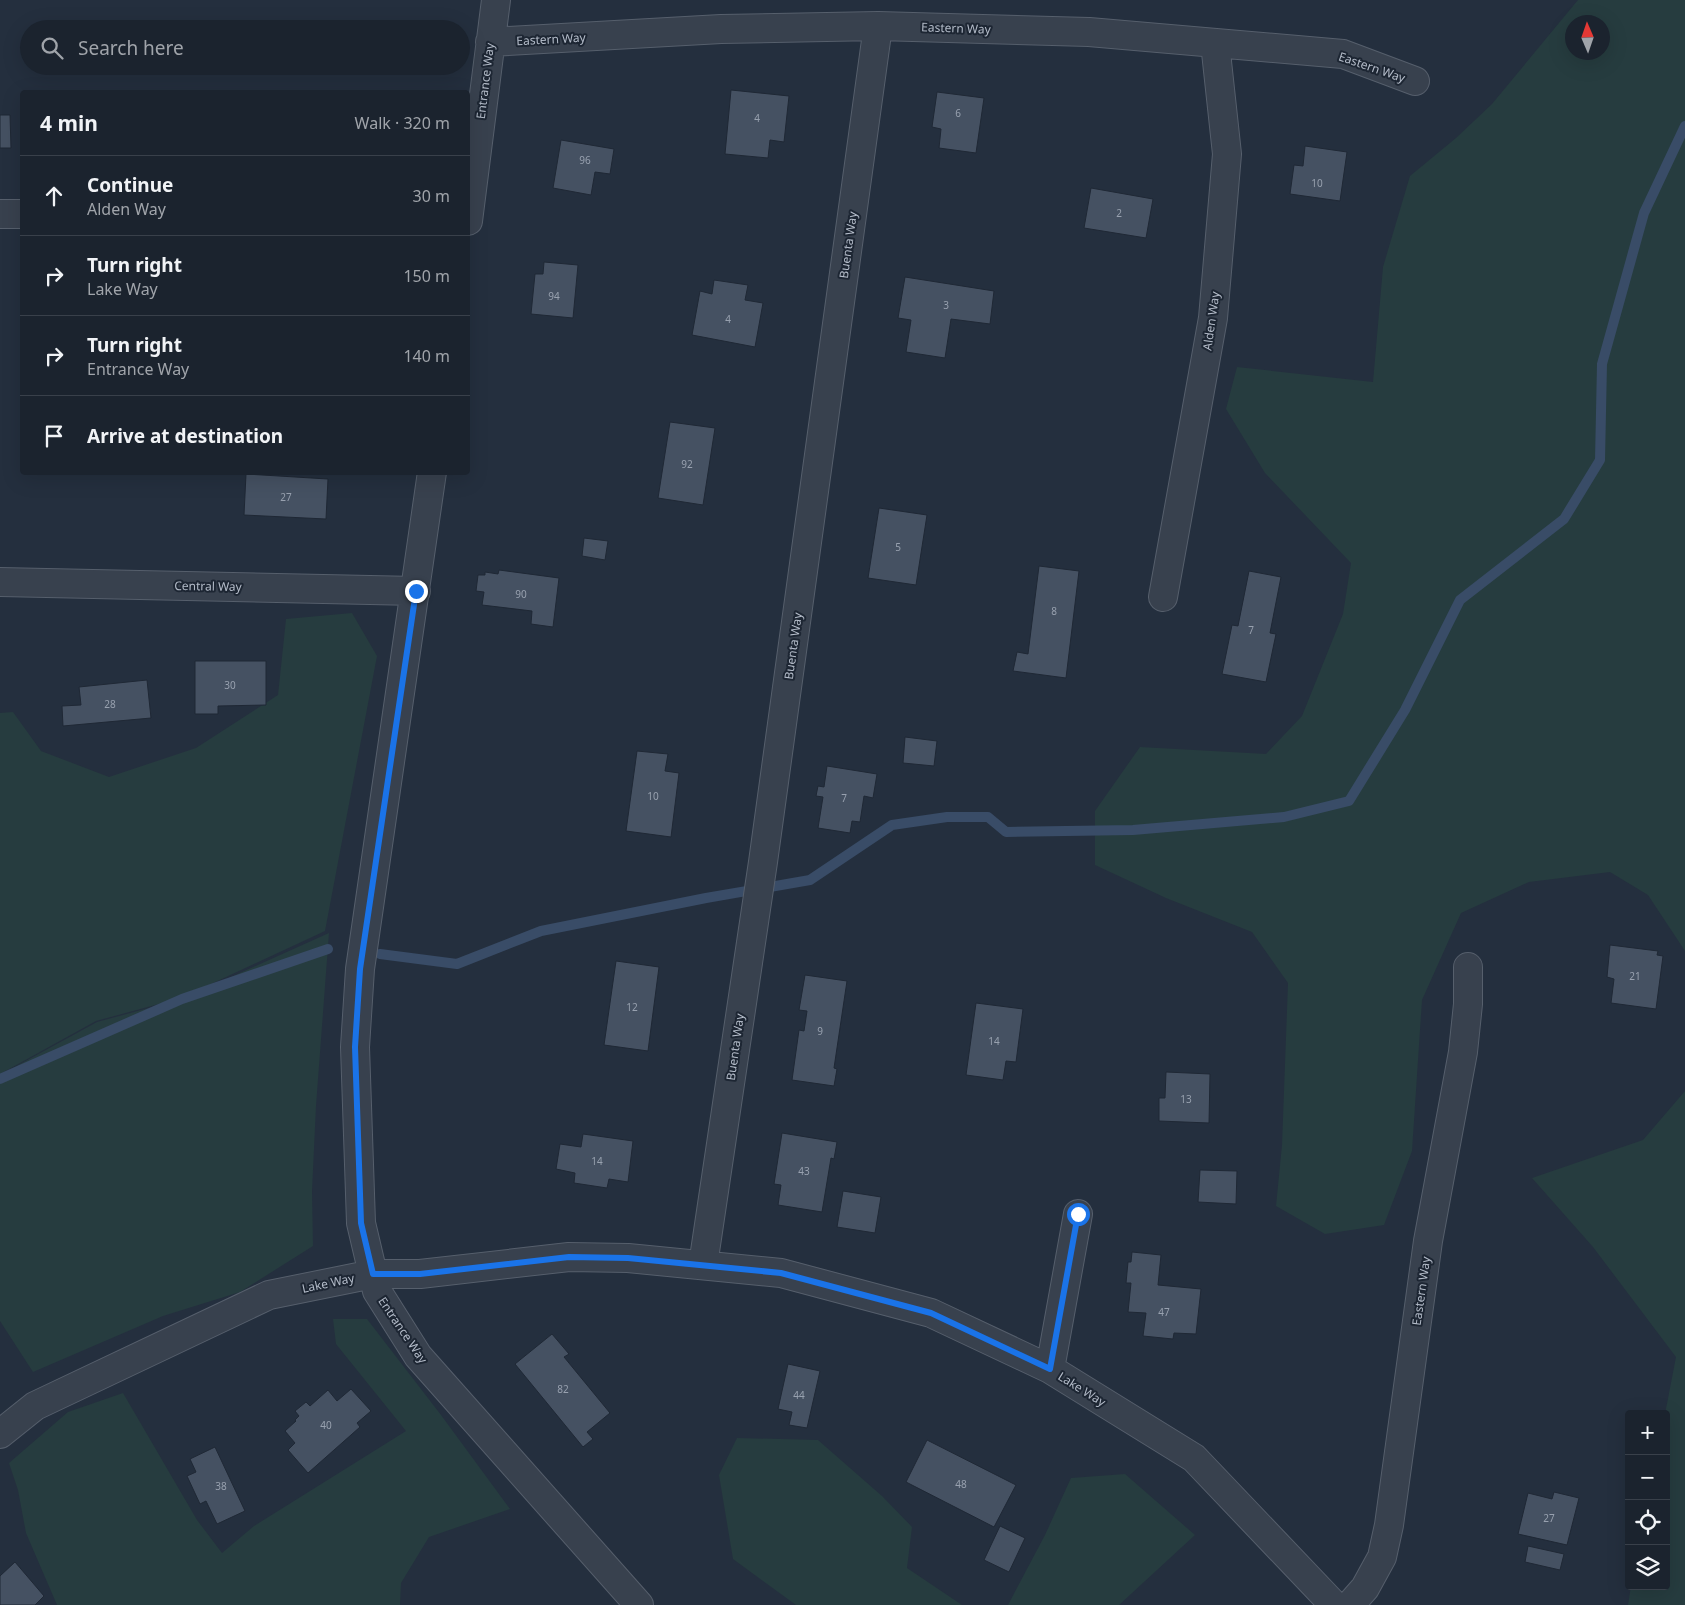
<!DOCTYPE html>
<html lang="en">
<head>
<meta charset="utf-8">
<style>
	:root { --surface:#1b232e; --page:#242b36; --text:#f1f3f6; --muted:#a0a4aa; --line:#39404a }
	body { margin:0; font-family:"Noto Sans",sans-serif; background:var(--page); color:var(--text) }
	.controls { position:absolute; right:15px; bottom:15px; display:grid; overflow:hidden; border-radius:5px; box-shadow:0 5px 20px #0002 }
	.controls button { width:45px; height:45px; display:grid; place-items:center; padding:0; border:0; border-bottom:1px solid var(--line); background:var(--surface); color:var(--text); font:25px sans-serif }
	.compass { position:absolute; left:1565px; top:15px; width:45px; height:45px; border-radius:50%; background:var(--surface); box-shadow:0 5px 20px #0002; rotate:358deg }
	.stop { position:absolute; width:15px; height:15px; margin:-11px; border:4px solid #1a73e8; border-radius:50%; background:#fff }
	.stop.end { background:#1a73e8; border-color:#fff; box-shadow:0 1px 5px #0008 }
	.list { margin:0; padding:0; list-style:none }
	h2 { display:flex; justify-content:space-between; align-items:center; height:65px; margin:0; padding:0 20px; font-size:21px }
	h2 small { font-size:16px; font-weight:400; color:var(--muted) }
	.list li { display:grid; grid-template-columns:32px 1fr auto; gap:15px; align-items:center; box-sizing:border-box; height:80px; padding:0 20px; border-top:1px solid var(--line) }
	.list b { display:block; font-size:19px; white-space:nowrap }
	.list p { margin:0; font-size:16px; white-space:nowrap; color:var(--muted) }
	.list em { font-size:16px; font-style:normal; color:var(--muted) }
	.icon { flex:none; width:28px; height:28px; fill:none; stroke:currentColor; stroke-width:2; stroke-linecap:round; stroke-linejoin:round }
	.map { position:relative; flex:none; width:1685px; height:1605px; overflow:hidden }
	.search { position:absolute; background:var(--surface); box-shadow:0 5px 20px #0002; left:20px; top:20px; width:450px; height:55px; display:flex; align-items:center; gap:12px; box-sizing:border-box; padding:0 18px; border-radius:28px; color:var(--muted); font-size:19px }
	.panel { position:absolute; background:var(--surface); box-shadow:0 5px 20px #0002; left:20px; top:90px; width:450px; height:385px; border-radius:5px }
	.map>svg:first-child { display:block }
	.green { fill:#263c3f; fill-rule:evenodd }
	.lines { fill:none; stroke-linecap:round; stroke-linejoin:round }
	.stream { stroke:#394c67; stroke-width:10 }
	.building { fill:#455162; stroke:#1f2835 }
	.minor-casing { stroke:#565f6c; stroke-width:30 }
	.minor { stroke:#38414e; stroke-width:28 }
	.route { stroke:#1a73e8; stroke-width:6 }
	.labels { text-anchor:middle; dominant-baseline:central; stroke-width:4; stroke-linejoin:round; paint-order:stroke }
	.number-label { font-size:10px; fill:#98a1af }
	.street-label { font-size:12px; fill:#b4bcc9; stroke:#1d2633 }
</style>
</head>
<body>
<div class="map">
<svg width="1685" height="1605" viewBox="0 0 1685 1605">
	<rect width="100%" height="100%" fill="#242f3e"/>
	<path class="green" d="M1578,0H1685V951L1648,895L1610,872L1529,882L1461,913L1422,1000L1412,1151L1384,1225L1325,1234L1276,1206L1282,1145L1288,983L1252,932L1166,898L1095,865V811L1140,747L1266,754L1302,716L1343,614L1351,563L1265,473L1226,409L1237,367L1373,382L1383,267L1410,176L1456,138L1492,104ZM1602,22V52H1572V22Z
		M352,613L377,656L325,931L181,998L96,1021L0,1074V713L13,712L41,751L109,777L196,748L278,695L286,619Z
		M329,933L316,1106L312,1191L313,1246L240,1292L163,1316L33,1372L0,1321V1075L97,1022L182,999Z
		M1685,1091V1605H1628L1631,1586H1666V1414H1665L1676,1357L1593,1247L1532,1178L1643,1140Z
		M333,1319H367L441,1415L510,1509L429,1537L401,1583L400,1605H57L26,1533L18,1490L9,1463L68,1412L123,1393L197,1520L222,1553L254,1526L406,1431L336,1344Z
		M737,1438L818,1440L882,1496L912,1527L907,1568L962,1605H796L733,1559L719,1475Z
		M1125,1474L1195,1535L1119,1605H1008L1045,1535L1071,1478Z"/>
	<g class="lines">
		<path class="stream" d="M380,954L457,964L541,931L706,898L810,880L892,825L947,817H988L1006,832L1133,830L1284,817L1349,801L1405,710L1460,600L1564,519L1600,460L1602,364L1644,213L1685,126
			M0,1079L182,999L328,949"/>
	</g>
	<path class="building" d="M731,90L789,96L784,142L770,140L768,158L725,154Z
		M937,92L984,98L976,153L939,148L941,129L932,127Z
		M0,115H10L11,148H0Z
		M561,140L614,149L610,174L595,172L591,195L553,188Z
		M1305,146L1347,152L1340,201L1290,194L1294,165L1303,166Z
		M1091,188L1153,199L1146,238L1084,228Z
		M544,262L578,265L573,318L531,314L535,274H543Z
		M905,277L994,291L990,324L951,319L945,358L906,352L911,320L898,318Z
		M714,280L748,285L745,300L763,303L755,347L692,335L700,291L712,294Z
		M670,422L715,428L703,505L658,498Z
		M246,474L328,479L326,519L244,515Z
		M879,508L927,515L916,585L868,578Z
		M584,538L608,541L605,560L582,556Z
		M1039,566L1079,571L1066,678L1013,671L1017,652L1028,654Z
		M499,570L559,578L553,627L531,624L532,611L482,605L484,592L476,591L478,575H485V572L498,574Z
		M1249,571L1281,577L1270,633L1276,634L1266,682L1222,674L1232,625L1238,626Z
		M195,661H266V705L218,706V714H195Z
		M147,680L151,718L63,726L62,706L81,705L79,687Z
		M905,737L937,741L934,766L903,763Z
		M637,751L668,754L665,771L679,773L671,837L626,831Z
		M827,766L877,774L873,798L864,796L860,822L852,821L850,833L818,828L823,797L816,796L818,786L824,787Z
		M1610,945L1658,951L1657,955L1663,956L1656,1009L1611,1003L1614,979L1607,977Z
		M616,961L659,967L648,1051L604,1045Z
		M805,975L847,981L834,1068L837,1069L834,1086L792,1080L799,1030L804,1031L807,1011L799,1010Z
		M976,1003L1023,1009L1016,1062L1006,1061L1003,1080L966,1075Z
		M1166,1072L1210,1074L1209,1123L1159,1121V1098H1165Z
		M782,1133L837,1142L834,1159L831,1158L822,1212L778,1205L781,1185L774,1184Z
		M583,1134L633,1141L628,1182L609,1179L607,1188L574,1183L575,1173L556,1169L560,1144L581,1147Z
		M1200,1170L1237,1171L1236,1204L1198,1202Z
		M843,1191L881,1197L875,1233L837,1227Z
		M1132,1252L1161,1255L1158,1285L1201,1289L1196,1334L1174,1333L1173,1339L1143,1336L1146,1313L1128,1312L1131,1283H1126L1128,1262H1131Z
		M552,1334L569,1354L564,1357L610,1413L587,1432L593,1439L583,1447L515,1364Z
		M788,1364L820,1371L807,1428L789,1425L792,1412L778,1409Z
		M351,1389L371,1411L357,1423L360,1427L308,1473L288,1450L295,1443L285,1431L296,1421L295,1420L299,1416L295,1411L306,1402L310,1406L328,1390L337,1401Z
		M927,1440L1016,1485L994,1527L906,1482Z
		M215,1447L245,1511L217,1524L206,1501L200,1504L187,1476L196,1472L190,1459Z
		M1554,1492L1579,1498L1567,1545L1518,1534L1528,1493L1552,1499Z
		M1000,1526L1025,1538L1009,1572L984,1560Z
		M1528,1546L1564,1554L1560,1570L1525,1562Z
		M15,1562L44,1596L35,1605H0V1576Z"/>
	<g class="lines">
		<g class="minor-casing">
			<path id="minor" d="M490,42L721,29L878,26L1089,32L1343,54L1415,81
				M0,214H22
				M468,221L496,0
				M432,472L360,969L355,1047L361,1223L377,1291L418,1356L639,1605
				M0,582L416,591
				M1163,597L1213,318L1227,154L1215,43
				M703,1265L763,862L878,26
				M1050,1369L1078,1214
				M0,1434L35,1406L269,1295L373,1274H420L569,1257L628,1258L781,1273L931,1313L1050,1369L1194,1458L1334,1605
				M1350,1605L1365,1588L1382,1557L1389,1525L1428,1241L1463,1052L1468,1004V967"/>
		</g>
		<use href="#minor" class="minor"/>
	</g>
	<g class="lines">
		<path class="route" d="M416,591L360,969L355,1047L361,1223L373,1274H420L569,1257L628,1258L781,1273L931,1313L1050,1369L1078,1214"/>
	</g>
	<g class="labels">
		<g class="number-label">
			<text x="958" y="113">6</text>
			<text x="757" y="118">4</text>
			<text x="585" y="160">96</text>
			<text x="1317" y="183">10</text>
			<text x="1119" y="213">2</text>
			<text x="554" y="296">94</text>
			<text x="946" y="305">3</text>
			<text x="728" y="319">4</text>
			<text x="687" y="464">92</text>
			<text x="286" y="497">27</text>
			<text x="898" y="547">5</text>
			<text x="521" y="594">90</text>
			<text x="1054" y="611">8</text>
			<text x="1251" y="630">7</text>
			<text x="230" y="685">30</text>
			<text x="110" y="704">28</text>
			<text x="653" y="796">10</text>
			<text x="844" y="798">7</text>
			<text x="1635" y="976">21</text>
			<text x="632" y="1007">12</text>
			<text x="820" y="1031">9</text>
			<text x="994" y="1041">14</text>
			<text x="1186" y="1099">13</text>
			<text x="597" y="1161">14</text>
			<text x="804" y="1171">43</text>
			<text x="1164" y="1312">47</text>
			<text x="563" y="1389">82</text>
			<text x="799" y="1395">44</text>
			<text x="326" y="1425">40</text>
			<text x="961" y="1484">48</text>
			<text x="221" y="1486">38</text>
			<text x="1549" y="1518">27</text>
		</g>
		<g class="street-label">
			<text transform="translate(956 28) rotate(2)">Eastern Way</text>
			<text transform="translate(551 39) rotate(-3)">Eastern Way</text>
			<text transform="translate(1372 67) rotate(19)">Eastern Way</text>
			<text transform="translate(485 81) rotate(-83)">Entrance Way</text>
			<text transform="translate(848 245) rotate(-82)">Buenta Way</text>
			<text transform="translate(1211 321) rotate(-82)">Alden Way</text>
			<text transform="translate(208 586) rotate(1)">Central Way</text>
			<text transform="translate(793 646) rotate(-82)">Buenta Way</text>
			<text transform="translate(735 1047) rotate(-82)">Buenta Way</text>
			<text transform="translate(328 1283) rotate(-12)">Lake Way</text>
			<text transform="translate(1421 1291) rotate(-82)">Eastern Way</text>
			<text transform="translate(403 1330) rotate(56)">Entrance Way</text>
			<text transform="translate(1082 1389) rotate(32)">Lake Way</text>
		</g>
	</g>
</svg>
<div class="controls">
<button>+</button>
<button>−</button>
<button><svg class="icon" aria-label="locate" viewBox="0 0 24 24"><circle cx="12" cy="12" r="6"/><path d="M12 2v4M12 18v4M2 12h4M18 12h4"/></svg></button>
<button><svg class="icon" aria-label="layers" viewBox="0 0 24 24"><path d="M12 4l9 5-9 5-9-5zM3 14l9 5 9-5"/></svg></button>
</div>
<svg class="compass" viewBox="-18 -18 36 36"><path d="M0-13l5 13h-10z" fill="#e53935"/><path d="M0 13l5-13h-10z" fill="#a0a4aa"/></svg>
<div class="stop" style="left:1078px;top:1214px"></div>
<div class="stop end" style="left:416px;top:591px"></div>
<div class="search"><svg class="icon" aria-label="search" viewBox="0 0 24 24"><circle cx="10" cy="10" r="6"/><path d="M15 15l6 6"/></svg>Search here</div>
<section class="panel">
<h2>4 min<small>Walk · 320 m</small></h2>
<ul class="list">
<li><svg class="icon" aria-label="ahead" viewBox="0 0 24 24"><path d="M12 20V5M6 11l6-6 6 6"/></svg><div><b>Continue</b><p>Alden Way</p></div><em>30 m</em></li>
<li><svg class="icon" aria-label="right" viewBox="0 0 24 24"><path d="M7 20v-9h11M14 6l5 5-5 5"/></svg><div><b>Turn right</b><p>Lake Way</p></div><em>150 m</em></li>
<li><svg class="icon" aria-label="right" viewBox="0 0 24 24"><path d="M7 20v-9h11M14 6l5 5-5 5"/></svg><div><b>Turn right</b><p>Entrance Way</p></div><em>140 m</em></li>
<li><svg class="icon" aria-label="arrive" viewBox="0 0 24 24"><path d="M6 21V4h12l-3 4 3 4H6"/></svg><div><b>Arrive at destination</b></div></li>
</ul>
</section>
</div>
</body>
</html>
